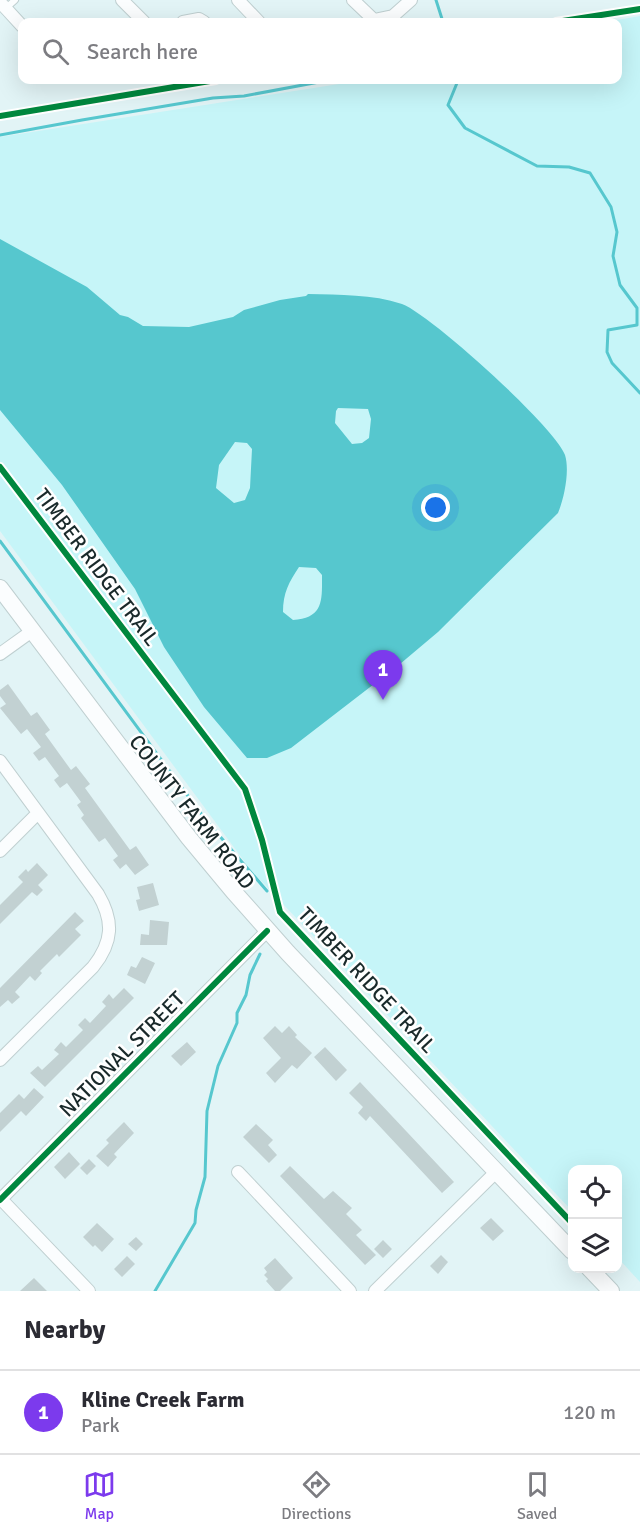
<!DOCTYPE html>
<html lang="en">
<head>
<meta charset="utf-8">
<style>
	:root { --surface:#fff; --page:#f2f2f3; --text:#2b2b33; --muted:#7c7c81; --line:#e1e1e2; --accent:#7c3aed }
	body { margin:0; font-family:Signika,sans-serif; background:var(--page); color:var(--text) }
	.controls { position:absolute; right:18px; bottom:18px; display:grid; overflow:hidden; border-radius:12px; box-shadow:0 6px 24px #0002 }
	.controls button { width:54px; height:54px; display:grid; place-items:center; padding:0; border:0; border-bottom:2px solid var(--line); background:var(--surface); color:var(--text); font:30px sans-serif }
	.you { position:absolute; left:436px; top:508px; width:21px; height:21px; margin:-15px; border:4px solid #fff; border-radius:50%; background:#1a73e8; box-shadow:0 0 0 9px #1a73e833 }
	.badge { display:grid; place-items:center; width:39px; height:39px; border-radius:50%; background:var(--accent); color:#fff; font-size:20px; font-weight:700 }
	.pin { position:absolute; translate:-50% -50px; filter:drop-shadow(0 2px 3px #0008) }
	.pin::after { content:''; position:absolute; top:32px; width:21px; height:18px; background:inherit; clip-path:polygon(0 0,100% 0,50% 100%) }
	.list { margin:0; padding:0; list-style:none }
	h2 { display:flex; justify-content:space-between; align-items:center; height:78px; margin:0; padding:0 24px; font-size:26px }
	h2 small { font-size:20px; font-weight:400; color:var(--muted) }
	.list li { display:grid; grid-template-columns:39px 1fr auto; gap:18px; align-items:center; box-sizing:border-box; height:84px; padding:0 24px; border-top:2px solid var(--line) }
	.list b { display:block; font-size:22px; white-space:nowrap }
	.list p { margin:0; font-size:20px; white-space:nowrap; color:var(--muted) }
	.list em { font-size:20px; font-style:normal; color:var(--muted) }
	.icon { flex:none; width:33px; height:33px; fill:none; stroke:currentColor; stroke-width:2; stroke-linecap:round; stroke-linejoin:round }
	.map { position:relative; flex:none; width:640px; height:1291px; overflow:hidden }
	.search { position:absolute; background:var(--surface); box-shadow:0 6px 24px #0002; left:18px; right:18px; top:18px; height:66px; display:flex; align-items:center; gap:15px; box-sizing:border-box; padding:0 21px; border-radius:12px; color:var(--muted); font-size:22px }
	.sheet { height:162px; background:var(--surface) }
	nav { display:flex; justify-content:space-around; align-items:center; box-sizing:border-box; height:84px; border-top:2px solid var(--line); background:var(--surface); font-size:16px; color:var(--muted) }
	nav a { display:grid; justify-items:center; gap:3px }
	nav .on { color:var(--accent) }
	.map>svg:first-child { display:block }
	.green { fill:#c6f5f8 }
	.water { fill:#56c7ce; fill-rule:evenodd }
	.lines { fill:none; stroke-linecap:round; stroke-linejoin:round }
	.stream { stroke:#56c7ce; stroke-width:3 }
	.building { fill:#c2d1d2 }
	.lane-casing { stroke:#bfcfd0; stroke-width:8 }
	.street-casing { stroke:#bfcfd0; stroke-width:14 }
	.secondary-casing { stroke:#bfcfd0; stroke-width:18 }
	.lane { stroke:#fbfdfe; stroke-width:6 }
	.street { stroke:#fbfdfe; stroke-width:12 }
	.secondary { stroke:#fbfdfe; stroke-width:16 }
	.cycleway-casing { stroke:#fff; stroke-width:10 }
	.cycleway { stroke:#00873e; stroke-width:6 }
	.labels { text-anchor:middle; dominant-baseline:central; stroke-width:5; stroke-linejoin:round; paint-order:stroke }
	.street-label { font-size:21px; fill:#19292a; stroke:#fff }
</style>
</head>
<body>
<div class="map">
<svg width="640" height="1291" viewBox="0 0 640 1291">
	<rect width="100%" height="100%" fill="#e2f4f6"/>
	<path class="green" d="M640,16V1282L618,1258V1170H572V1211L250,869L0,531V137L365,80H618V22H605Z"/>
	<path class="water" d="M0,239L87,287L120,315L128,317L143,326L189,327L233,317L244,310L280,300L306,296L308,294C340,295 372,294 402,304C430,314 556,428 565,455C570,471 564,499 558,513L438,632L400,664L291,748L267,758H247L204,707L164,647L135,589L62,485L0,410ZM338,408L368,409L371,419L369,438L362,443L352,444L335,423L336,411ZM235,442L247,443L252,449L250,488L245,500L234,503L216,488L219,465ZM299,567L316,568L322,575C322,600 324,618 293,620L283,612C283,593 289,582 299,567Z"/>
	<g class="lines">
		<path class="stream" d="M436,0L443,22
			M456,80L457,83L448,105L465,128L537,166L569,167L590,173L611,207L617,232L613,256L620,285L637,308V325L608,330L607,352L612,363L640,393
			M0,135L82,120L213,98L244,96L330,80
			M0,541L205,819L267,891
			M155,1291L195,1223L196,1210L205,1177L207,1111L218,1066L237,1023V1013L246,995L250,975L260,954"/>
	</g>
	<path class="building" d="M8,684L31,716L37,712L50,730L45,734L71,770L76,766L90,784L85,788L130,850L136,846L149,865L135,875L126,864L120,869L113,860L118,856L105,838L99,842L81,818L84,815L77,805L81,802L67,783L60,788L54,780L59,776L45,757L39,761L33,753L41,747L27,729L21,734L0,708L6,704L0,696V690Z
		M37,863L48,875L38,885L43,890L37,896L32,892L0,924V905L23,882L18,877L26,869L28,872Z
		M153,883L159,905L139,911L136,900L140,899L137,887Z
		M75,912L84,921L75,929L81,935L59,957L57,954L40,971L42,973L35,981L30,976L15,992L20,997L12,1004L8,1000L0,1007V988Z
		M150,920L169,922L167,945H140L141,934L149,935Z
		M142,957L155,963L145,984L127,975L131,966L136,968Z
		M124,988L134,998L45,1087L30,1073L38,1066L42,1070L59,1054L54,1050L61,1042L66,1047L83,1030L78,1025L85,1018L90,1023L106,1006L102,1002L109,994L113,999Z
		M275,1026L282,1033L289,1026L297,1035L295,1037L312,1053L297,1069L292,1065L275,1083L266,1073L281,1058L263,1038Z
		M187,1042L196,1052L181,1066L171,1056Z
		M325,1047L347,1070L336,1081L314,1057Z
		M360,1082L454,1182L442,1193L370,1116L366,1121L358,1113L363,1107L349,1093Z
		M34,1088L44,1097L26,1116L21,1111L0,1132V1113L19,1094L24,1099Z
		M124,1122L134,1133L114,1154L117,1157L108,1167L96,1156L109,1143L106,1140Z
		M256,1124L273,1140L268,1145L277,1155L269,1163L243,1137Z
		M69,1152L80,1164L65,1179L54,1167Z
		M89,1159L96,1166L87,1175L80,1168Z
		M290,1166L324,1199L333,1191L352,1208L346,1214L362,1230L356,1235L376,1255L365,1265L280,1176Z
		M491,1218L504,1231L493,1241L480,1228Z
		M97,1223L114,1239L102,1252L95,1245L93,1247L83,1237Z
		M136,1237L143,1244L136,1251L128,1244Z
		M383,1240L392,1249L383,1258L374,1249Z
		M441,1255L448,1262L438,1274L430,1266Z
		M127,1256L135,1264L122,1277L114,1269Z
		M275,1258L293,1278L280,1291H275L266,1281L268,1279L264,1275L267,1272L264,1268Z
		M34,1278L47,1291H20Z"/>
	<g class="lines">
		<g class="lane-casing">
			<path id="lane" d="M6,8L15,0"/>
		</g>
		<g class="street-casing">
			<path id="street" d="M122,0L144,22
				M238,0L259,22
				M353,0L374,20L393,16L411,0
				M0,2L22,26
				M183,22L199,19L204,22
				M0,654L32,631
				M0,761L98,894C114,921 113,942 93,967L0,1060
				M0,851L38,813
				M238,1172L350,1291
				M1,1199L89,1291
				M0,1200L267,931
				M375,1291L497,1171"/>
		</g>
		<g class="secondary-casing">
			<path id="secondary" d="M0,588L189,838L233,891L288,953L572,1251
				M589,1268L611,1291"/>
		</g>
		<use href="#lane" class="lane"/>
		<use href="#street" class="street"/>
		<use href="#secondary" class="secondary"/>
		<g class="cycleway-casing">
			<path id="cycleway" d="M556,22L640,9
				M0,116L216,80
				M0,467L245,789L262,840L280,912L572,1223
				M0,1200L267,931"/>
		</g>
		<use href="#cycleway" class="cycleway"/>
	</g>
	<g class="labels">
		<g class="street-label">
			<text transform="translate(97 567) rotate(53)">TIMBER RIDGE TRAIL</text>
			<text transform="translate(192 812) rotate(52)">COUNTY FARM ROAD</text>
			<text transform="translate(367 980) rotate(47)">TIMBER RIDGE TRAIL</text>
			<text transform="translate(122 1054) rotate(-45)">NATIONAL STREET</text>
		</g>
	</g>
</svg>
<div class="controls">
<button><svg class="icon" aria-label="locate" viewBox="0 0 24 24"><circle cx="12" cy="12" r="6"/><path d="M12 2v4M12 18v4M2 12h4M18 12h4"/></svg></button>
<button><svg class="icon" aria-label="layers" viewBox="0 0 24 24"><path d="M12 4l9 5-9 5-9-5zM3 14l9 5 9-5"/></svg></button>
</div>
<div class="you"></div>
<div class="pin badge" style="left:383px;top:700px">1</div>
<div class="search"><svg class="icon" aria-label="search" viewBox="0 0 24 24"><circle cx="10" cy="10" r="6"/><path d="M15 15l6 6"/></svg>Search here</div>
</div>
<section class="sheet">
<h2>Nearby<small></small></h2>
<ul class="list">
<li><span class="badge">1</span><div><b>Kline Creek Farm</b><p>Park</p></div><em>120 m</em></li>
</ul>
</section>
<nav>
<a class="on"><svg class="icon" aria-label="map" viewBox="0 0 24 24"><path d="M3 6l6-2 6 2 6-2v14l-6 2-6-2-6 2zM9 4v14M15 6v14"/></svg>Map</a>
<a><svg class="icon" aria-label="directions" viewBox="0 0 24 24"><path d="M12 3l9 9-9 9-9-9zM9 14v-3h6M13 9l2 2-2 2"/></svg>Directions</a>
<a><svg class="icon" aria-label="saved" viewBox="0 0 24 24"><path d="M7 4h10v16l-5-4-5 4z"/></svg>Saved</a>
</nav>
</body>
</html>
